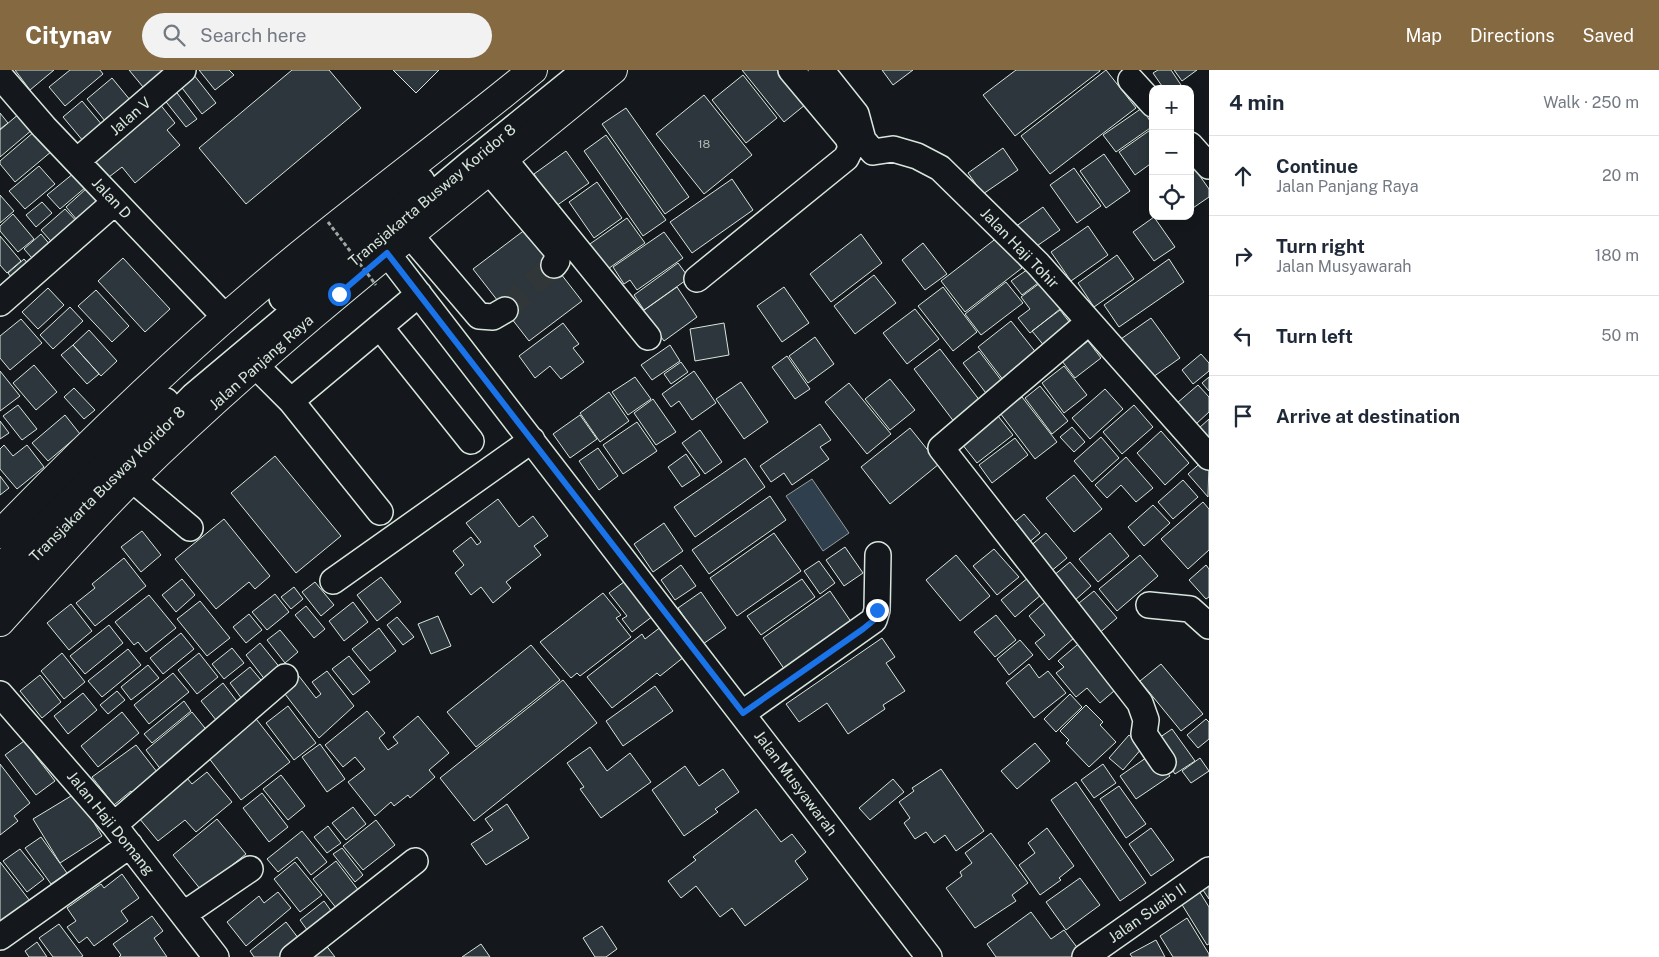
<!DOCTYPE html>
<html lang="en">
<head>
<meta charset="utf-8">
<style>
	:root { --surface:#fff; --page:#f2f2f3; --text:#1f2937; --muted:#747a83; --line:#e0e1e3; --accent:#846941 }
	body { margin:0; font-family:"Public Sans",sans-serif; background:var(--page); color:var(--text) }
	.controls { position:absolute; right:15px; top:15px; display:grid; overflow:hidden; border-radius:10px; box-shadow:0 2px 12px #0003 }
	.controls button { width:45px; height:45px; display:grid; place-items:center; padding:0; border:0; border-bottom:1px solid var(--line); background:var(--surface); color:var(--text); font:25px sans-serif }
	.stop { position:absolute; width:15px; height:15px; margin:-11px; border:4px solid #1a73e8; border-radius:50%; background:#fff }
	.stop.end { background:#1a73e8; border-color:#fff; box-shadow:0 1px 5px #0008 }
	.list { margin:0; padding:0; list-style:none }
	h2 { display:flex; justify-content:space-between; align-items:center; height:65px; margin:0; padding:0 20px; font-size:21px }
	h2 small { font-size:16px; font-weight:400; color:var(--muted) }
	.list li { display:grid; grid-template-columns:32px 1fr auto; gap:15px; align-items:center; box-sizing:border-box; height:80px; padding:0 20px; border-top:1px solid var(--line) }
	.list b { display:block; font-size:19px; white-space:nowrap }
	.list p { margin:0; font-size:16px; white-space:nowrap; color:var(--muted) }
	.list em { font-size:16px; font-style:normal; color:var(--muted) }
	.icon { flex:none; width:28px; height:28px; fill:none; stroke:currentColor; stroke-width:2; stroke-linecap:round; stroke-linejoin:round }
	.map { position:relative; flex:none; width:1209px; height:887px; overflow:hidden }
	header { display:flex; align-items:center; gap:30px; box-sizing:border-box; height:70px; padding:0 25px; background:var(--accent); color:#fff }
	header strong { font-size:24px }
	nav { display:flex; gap:28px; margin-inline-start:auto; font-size:18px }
	.search { width:350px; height:45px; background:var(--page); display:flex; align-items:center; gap:12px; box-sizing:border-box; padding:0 18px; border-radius:28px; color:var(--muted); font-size:19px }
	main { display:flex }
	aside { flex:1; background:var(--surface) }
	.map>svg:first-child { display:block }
	.water { fill:#2f3f4d; stroke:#939e99 }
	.building { fill:#2c363c; stroke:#d8e6dc }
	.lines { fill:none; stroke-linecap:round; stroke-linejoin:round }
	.minor-tunnel { stroke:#313739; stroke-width:25; stroke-dasharray:25 12; stroke-linecap:butt }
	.minor-casing { stroke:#d8e6dc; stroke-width:28 }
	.major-casing { stroke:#d8e6dc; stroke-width:30 }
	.minor { stroke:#14181c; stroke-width:25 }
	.major { stroke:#14181c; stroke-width:28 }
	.path-bridge { stroke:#9da8a2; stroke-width:3; stroke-dasharray:4 2.5; stroke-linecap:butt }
	.route { stroke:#1a73e8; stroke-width:6 }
	.labels { text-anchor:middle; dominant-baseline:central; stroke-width:4; stroke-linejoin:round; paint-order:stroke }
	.number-label { font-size:12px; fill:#adbab4 }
	.street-label { font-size:15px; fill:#d8e6dc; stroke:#14181c }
</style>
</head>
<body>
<header>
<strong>Citynav</strong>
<div class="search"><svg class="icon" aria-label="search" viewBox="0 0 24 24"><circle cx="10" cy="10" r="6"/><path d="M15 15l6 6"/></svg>Search here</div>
<nav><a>Map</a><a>Directions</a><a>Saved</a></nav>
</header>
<main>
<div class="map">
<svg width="1209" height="887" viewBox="0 0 1209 887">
	<rect width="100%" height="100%" fill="#14181c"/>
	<path class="water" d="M812,409L849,463L823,481L786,426Z"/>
	<path class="building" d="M15,0H54L30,20Z
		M70,0H100L103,4L65,36L49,17Z
		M129,0H165L148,23Z
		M190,0L216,33L202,44L176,10Z
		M199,0H229L234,5L215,20Z
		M292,0H329L361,38L246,134L199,78Z
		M393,0H439L416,23Z
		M742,0H787L811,30L784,52Z
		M882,0H913L893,15Z
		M1016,0H1100V1L1015,66L983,25Z
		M1106,0L1136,38L1050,104L1021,66Z
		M1158,0H1171L1181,15L1176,19H1164L1153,3Z
		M1174,0H1197L1182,11Z
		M743,5L777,48L746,73L712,30Z
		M112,8L135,36L110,57L87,29Z
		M174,19L197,49L186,57L163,28Z
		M704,25L752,85L704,124L656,64Z
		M82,31L108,62L89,78L63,47Z
		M159,33L175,53L167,60L180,75L135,113L122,97L109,107L93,88Z
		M626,38L689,127L665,144L602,54Z
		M1142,38L1153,56L1116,82L1103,65Z
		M0,43L8,53L0,59Z
		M20,43L33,59L0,87V60Z
		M1153,58V92L1135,105L1119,82Z
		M35,61L52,81L15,112L0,94V91Z
		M606,65L666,150L643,166L584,81Z
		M1003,78L1018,100L983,124L968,103Z
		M566,81L589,113L556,136L534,104Z
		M1104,84L1130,121L1106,138L1080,101Z
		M1190,92L1209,119V127L1190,140Z
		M39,96L55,114L25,139L9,121Z
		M1074,98L1101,136L1077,153L1050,115Z
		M74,103L86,117L60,139L47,125Z
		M732,109L753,140L692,183L670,152Z
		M597,112L622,148L594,168L569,132Z
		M87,118L104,138L83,157L66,137Z
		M0,125L14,141L0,153Z
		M42,132L52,143L36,157L26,145Z
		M1043,137L1060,160L1031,180L1015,157Z
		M65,139L82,157L57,178L41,160Z
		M13,144L34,169L18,182L0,161V156Z
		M1154,147L1175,177L1154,191L1133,162Z
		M627,148L645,173L605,201L587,176Z
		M1088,156L1108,185L1071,211L1051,182Z
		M526,159L582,231L529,271L473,199Z
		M664,162L683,188L637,220L630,210L624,214L613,197Z
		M41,164L57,183L40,197L24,179Z
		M861,164L882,193L831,232L810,204Z
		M0,166L21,191L7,203L0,195Z
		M998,167L1022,198L965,242L941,211Z
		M923,173L947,204L925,220L902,190Z
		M1117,185L1134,209L1094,237L1078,213Z
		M123,188L170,239L145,262L98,211Z
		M24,189L35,202L18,216L8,203Z
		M1169,189L1184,212L1119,257L1104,235Z
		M678,193L689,208L644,240L634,225Z
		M1031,197L1042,210L1022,225L1011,211Z
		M874,205L896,233L855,264L834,236Z
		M1006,212L1023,233L981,265L965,244Z
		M1040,213L1060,239L1030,263L1018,248L1030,239L1021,227Z
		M677,217L697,247L664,271L643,241Z
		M784,217L809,253L782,272L757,236Z
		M943,217L977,262L953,281L918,236Z
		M48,218L64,235L38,259L22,242Z
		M96,220L129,256L112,272L78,236Z
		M70,237L83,251L53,279L40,265Z
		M915,239L939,269L907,294L883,263Z
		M1060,240L1077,262L1050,283L1032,261Z
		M1151,248L1180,288L1146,312L1118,271Z
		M21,249L42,273L10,300L0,288V266Z
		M1011,251L1041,289L1007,315L978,277Z
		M563,253L579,274L573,278L584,292L561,309L550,296L535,308L519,286Z
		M724,253L729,285L695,291L690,259Z
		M89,260L117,291L101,306L73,275Z
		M815,267L834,294L808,313L789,286Z
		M1088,271L1101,288L1075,308L1062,291Z
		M73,275L99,304L87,314L61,285Z
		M670,275L680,291L652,310L641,295Z
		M940,279L984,336L958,357L914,299Z
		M979,281L1008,319L992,331L963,293Z
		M1201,284L1209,293V301L1193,314L1182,300Z
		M787,286L810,319L795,329L772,297Z
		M681,292L688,302L671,314L664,304Z
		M34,295L57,322L36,340L13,313Z
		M1064,296L1087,325L1064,343L1042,313Z
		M0,301L20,326L0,341Z
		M694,301L716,333L692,350L679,331L671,337L662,324Z
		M635,307L651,329L628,345L612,322Z
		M1209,307V321L1202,313Z
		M890,309L915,340L890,360L865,329Z
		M741,312L768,352L744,369L716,329Z
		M849,313L891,364L867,384L825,332Z
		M1198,315L1209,327V342L1196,354L1177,333Z
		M1040,316L1068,351L1052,364L1025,328Z
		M74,318L95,340L84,349L64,327Z
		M1105,319L1123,339L1090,369L1072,348Z
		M609,322L629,351L600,372L580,343Z
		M1022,327L1057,372L1035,389L1000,343Z
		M653,329L676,362L656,375L634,343Z
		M18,335L37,359L22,370L3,346Z
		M1134,335L1153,357L1122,384L1103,362Z
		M65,345L80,364L48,391L32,373Z
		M580,345L597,369L570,388L553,364Z
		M998,346L1013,365L977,393L962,374Z
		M1209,349V370L1199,358Z
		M0,351L9,363L0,369Z
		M637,352L657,381L623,404L603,375Z
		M820,354L831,370L820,377L829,389L792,415L784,403L771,412L760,396Z
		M1072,357L1085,372L1074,382L1060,367Z
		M910,358L939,394L890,434L861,397Z
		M700,360L722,392L705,404L682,373Z
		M1161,361L1189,393L1165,415L1137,383Z
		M1101,367L1119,388L1092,412L1074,391Z
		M1015,368L1028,385L992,413L979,395Z
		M4,375L13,386L27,375L44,397L17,419L0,399V379Z
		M598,378L618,406L599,420L579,391Z
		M686,384L700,405L682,417L668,397Z
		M275,386L341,466L296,503L231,423Z
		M1126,387L1153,418L1136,432L1121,415L1107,428L1095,415Z
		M745,388L765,417L695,467L674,437Z
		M1205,389L1209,393L1208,427L1188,404Z
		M1074,405L1102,439L1074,462L1046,428Z
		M0,406L9,418L0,425Z
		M1183,410L1198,427L1173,449L1158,432Z
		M770,426L786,450L709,504L692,480Z
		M498,429L519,457L533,446L548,466L534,476L541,485L506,512L511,518L493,533L481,517L471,525L455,503L464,495L453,481L471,467L477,475L481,472L466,453Z
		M1203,432L1209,439V480L1188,499L1161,469Z
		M1153,435L1170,453L1144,476L1128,457Z
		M1024,444L1040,463L1027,474L1011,455Z
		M224,449L270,506L255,519L249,512L216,539L175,489Z
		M664,453L683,481L653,502L634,474Z
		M142,461L161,485L141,502L121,477Z
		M774,463L801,501L737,546L710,508Z
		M1046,463L1067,488L1050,502L1029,477Z
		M1110,463L1129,486L1098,512L1079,489Z
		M845,477L863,503L844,516L826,490Z
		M994,479L1019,507L997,525L973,496Z
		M956,485L990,526L960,551L926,510Z
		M1140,485L1158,506L1117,541L1099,519Z
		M124,488L146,516L95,556L76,533L95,518L92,514Z
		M819,491L835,513L820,524L804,501Z
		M1070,492L1091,516L1074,531L1053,506Z
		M681,495L696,516L675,530L661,510Z
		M1206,495L1209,499V527L1206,529L1189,510Z
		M632,506L653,546L632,562L622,549L627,546L609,523Z
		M381,507L401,532L377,551L357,525Z
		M1029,507L1042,524L1015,547L1001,530Z
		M182,509L195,525L176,542L162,525Z
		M802,509L815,527L761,565L747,546Z
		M315,512L334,535L321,546L302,522Z
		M294,517L303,529L291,539L281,527Z
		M830,521L854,556L787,603L763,568Z
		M1094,521L1117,548L1097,565L1074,537Z
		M701,522L726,558L703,574L678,538Z
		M603,523L621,545L616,548L631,567L580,606L577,603L571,608L540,572Z
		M275,524L289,542L267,560L252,542Z
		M149,525L176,558L146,582L138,572L134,575L115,552Z
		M1053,525L1075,567L1049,590L1035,573L1045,565L1029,546Z
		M200,531L230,568L207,586L177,549Z
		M353,532L368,552L344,571L329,551Z
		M71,534L92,561L69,580L47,553Z
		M306,536L325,559L314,568L295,545Z
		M249,544L262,560L246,573L233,557Z
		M996,545L1016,570L995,587L974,562Z
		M438,546L451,576L431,584L418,554Z
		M397,547L414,567L403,575L387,555Z
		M666,553L689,583L660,606L657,603L612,638L587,607L642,564L645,569Z
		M109,555L123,573L85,604L70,586Z
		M379,558L396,581L370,601L352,579Z
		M280,560L298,582L285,593L267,570Z
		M181,563L194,579L163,604L150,588Z
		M882,568L895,587L886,593L905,621L883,635L885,639L848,664L827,633L799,652L786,634Z
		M1020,570L1033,585L1009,605L997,589Z
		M1083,570L1121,615L1100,633L1087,618L1076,627L1056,603L1064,597L1058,591Z
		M260,573L281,599L266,611L246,585Z
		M531,575L560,610L476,677L447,642Z
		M232,578L244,593L224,609L212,594Z
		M128,579L141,595L102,627L88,611Z
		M62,583L85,612L64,629L41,601Z
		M199,583L218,607L197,624L178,600Z
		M349,586L370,612L353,625L332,599Z
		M1029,594L1039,608L1048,601L1066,623L1034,648L1006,613Z
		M1161,594L1203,644L1181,661L1140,611Z
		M148,595L159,608L131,630L121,617Z
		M250,597L266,616L245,633L230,613Z
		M295,601L316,628L321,624L312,612L327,601L354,636L319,668L278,615Z
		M173,603L189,622L149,654L134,635Z
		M40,605L61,632L42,648L20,621Z
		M563,610L597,653L474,751L440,708Z
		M223,613L242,638L220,655L201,631Z
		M655,616L673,641L623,676L606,651Z
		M117,621L125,630L108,644L100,635Z
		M83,623L97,640L68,664L54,646Z
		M1070,624L1082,637L1056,662L1044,649Z
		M184,631L191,641L152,673L144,664Z
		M1086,635L1103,652L1100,655L1116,672L1089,697L1066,673L1069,670L1060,661Z
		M288,636L316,673L294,690L266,653Z
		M367,641L385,663L379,668L388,680L398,673L393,667L418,646L449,683L429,700L435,707L410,728L408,725L394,736L391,732L375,746L348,712L365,699L355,687L343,697L325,675Z
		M122,642L139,663L98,697L81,676Z
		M192,642L209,663L162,701L146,680Z
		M253,645L290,692L241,730L205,683Z
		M1206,649L1209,652V669L1198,678L1187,665Z
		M1172,659L1195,691L1175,704L1153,672Z
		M1129,665L1143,677L1123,700L1109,688Z
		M24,671L55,711L36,725L5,685Z
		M1035,673L1050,691L1017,719L1001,701Z
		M320,674L345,709L327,722L302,687Z
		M136,675L161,707L136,727L131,721L114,735L92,707Z
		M590,677L607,701L630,683L651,712L601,748L580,719L584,717L567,693Z
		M1153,683L1170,706L1136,729L1120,706Z
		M1200,688L1209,701L1191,713L1182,701Z
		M0,694L30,733L14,746L18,751L0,765Z
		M1103,694L1116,713L1094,728L1081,710Z
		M685,696L699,716L723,699L739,722L715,739L718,742L684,766L652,720Z
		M941,699L984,761L956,781L945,765L934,773L926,762L915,769L904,753L910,748L899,732L914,721L912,718Z
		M207,702L232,732L196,762L185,750L158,771L139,748L187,708L192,714Z
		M281,705L305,736L288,750L263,719Z
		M893,709L904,722L870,750L859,738Z
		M1076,712L1146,813L1120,831L1051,730Z
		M1119,716L1146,754L1126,768L1100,729Z
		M76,723L102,766L60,793L33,749Z
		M262,723L288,757L269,772L243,738Z
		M507,734L529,768L486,795L471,774L493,760L485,749Z
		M353,737L366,754L346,770L332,753Z
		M756,739L781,772L792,764L806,782L795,791L808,809L745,856L732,838L720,847L696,816L681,828L668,811L696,790L693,787Z
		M217,749L246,784L201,820L173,785Z
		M376,750L395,775L363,800L343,776Z
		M328,756L341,773L327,783L314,767Z
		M1047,758L1074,796L1059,808L1061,810L1040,825L1019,795L1035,783L1028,773Z
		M1151,758L1174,790L1151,806L1129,774Z
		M302,761L327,792L311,805L297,787L278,802L267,789Z
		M991,763L1028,813L1012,825L1016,831L975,858L946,818L962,806L960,802L972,793L965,783Z
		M41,767L67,803L51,814L25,778Z
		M342,778L363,805L355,812L333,784Z
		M20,779L44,809L27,822L3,791Z
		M336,791L359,821L337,839L313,809Z
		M0,792L30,831L0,853Z
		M295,792L322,825L300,842L274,809Z
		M122,804L139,828L121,841L128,851L94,876L87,867L79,873L67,857L76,851L67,838L101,814L104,818Z
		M1080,808L1100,835L1066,860L1046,832Z
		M1209,812V829L1201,817Z
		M1199,821L1209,837V874L1207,875L1181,833Z
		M278,822L291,838L246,876L227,852L259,826L264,833Z
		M324,831L334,845L310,864L300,850Z
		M1031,842L1051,869L1064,860L1082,884L1077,887H996L987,874Z
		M152,846L163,861L154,868L167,887H119L121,885L113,874Z
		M1187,848L1209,884V887H1173L1160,866Z
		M286,852L302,873L284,887H254L250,881Z
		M59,854L83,886L81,887H53L39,868Z
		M602,856L617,879L606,887H595L583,868Z
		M1156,870L1165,887H1132L1130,884Z
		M37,872L47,887H29L25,881Z
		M325,874L335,887H307Z
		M481,874L490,887H462Z"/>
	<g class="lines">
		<path class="minor-tunnel" d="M505,240L554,195"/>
		<g class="minor-casing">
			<path id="minor" d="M821,0L856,44L863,70L873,82L893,79L917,86L940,98L1038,194L1209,387
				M0,6L44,57L226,248
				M1131,10L1153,34
				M1190,75L1209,96
				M504,89L648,267
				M77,91L183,0
				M489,101L557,181V191L554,195
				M410,165L479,246L493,247L505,240
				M387,183L929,887
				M697,209L846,88L851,78L848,68L791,0
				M282,228L360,161L422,111
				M0,233L115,132
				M1089,252L941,378L1140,633L1146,650L1144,664L1163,692
				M380,257L471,371
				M255,295L291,331L380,442
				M291,331L419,224
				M132,409L190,458
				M0,497L117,375L166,331
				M333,511L532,370
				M0,522L193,326L469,94L585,0
				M1149,535L1190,539L1209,556
				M0,624L114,755L216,887
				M743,643L874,550L877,540L878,485
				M114,755L285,607
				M184,844L250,799
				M0,867L130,775
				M293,887L415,791
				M1085,887L1209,800"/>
		</g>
		<g class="major-casing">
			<path id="major" d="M0,464C99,362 202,263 313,174C386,115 461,59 533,0
				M0,552C44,504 86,454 133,408C283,261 451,133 613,0"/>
		</g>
		<use href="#minor" class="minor"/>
		<use href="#major" class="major"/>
		<path class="path-bridge" d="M328,152L376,215"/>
	</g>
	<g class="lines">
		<path class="route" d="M339,224L387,183L743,643L863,559L874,550L877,540"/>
	</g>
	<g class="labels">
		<g class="number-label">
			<text x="704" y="74">18</text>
		</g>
		<g class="street-label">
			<text transform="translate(130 46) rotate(-41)">Jalan V</text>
			<text transform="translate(432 125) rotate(-40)">Transjakarta Busway Koridor 8</text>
			<text transform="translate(112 128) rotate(47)">Jalan D</text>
			<text transform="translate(1020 178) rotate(46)">Jalan Haji Tohir</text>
			<text transform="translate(261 292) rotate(-42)">Jalan Panjang Raya</text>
			<text transform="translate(107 414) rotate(-45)">Transjakarta Busway Koridor 8</text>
			<text transform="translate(796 713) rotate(53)">Jalan Musyawarah</text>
			<text transform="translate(111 753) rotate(51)">Jalan Haji Domang</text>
			<text transform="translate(1147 843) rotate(-35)">Jalan Suaib II</text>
		</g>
	</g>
</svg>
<div class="controls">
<button>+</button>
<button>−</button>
<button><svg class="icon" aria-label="locate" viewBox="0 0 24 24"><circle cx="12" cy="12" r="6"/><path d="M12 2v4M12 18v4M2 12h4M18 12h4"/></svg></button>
</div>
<div class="stop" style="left:339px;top:224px"></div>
<div class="stop end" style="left:877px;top:540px"></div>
</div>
<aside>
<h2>4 min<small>Walk · 250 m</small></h2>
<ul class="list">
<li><svg class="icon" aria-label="ahead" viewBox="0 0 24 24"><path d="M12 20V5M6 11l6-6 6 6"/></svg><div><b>Continue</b><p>Jalan Panjang Raya</p></div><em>20 m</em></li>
<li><svg class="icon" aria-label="right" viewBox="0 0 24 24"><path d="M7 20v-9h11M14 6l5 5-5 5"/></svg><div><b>Turn right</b><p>Jalan Musyawarah</p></div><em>180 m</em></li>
<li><svg class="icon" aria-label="left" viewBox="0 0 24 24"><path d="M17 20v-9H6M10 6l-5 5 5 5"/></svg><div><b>Turn left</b></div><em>50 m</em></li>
<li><svg class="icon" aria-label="arrive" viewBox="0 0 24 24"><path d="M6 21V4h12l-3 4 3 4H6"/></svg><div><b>Arrive at destination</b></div></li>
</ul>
</aside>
</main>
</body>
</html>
